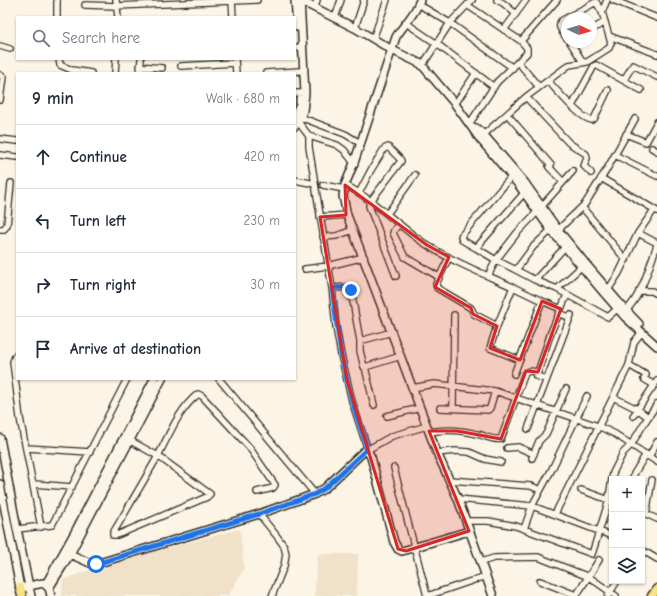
<!DOCTYPE html>
<html lang="en">
<head>
<meta charset="utf-8">
<style>
	:root { --surface:#fff; --page:#f2f2f3; --text:#1f2937; --muted:#747a83; --line:#e0e1e3 }
	body { margin:0; font-family:"Comic Neue",sans-serif; background:var(--page); color:var(--text) }
	.controls { position:absolute; right:12px; bottom:12px; display:grid; overflow:hidden; border-radius:0px; box-shadow:0 1px 3px #0004 }
	.controls button { width:36px; height:36px; display:grid; place-items:center; padding:0; border:0; border-bottom:1px solid var(--line); background:var(--surface); color:var(--text); font:20px sans-serif }
	.compass { position:absolute; left:561px; top:12px; width:36px; height:36px; border-radius:50%; background:var(--surface); box-shadow:0 1px 3px #0004; rotate:94deg }
	.stop { position:absolute; width:12px; height:12px; margin:-9px; border:3px solid #1a73e8; border-radius:50%; background:#fff }
	.stop.end { background:#1a73e8; border-color:#fff; box-shadow:0 1px 4px #0008 }
	.list { margin:0; padding:0; list-style:none }
	h2 { display:flex; justify-content:space-between; align-items:center; height:52px; margin:0; padding:0 16px; font-size:17px }
	h2 small { font-size:13px; font-weight:400; color:var(--muted) }
	.list li { display:grid; grid-template-columns:26px 1fr auto; gap:12px; align-items:center; box-sizing:border-box; height:64px; padding:0 16px; border-top:1px solid var(--line) }
	.list b { display:block; font-size:15px; white-space:nowrap }
	.list em { font-size:13px; font-style:normal; color:var(--muted) }
	.icon { flex:none; width:22px; height:22px; fill:none; stroke:currentColor; stroke-width:2; stroke-linecap:round; stroke-linejoin:round }
	.map { position:relative; flex:none; width:657px; height:596px; overflow:hidden }
	.search { position:absolute; background:var(--surface); box-shadow:0 1px 3px #0004; left:16px; top:16px; width:280px; height:44px; display:flex; align-items:center; gap:10px; box-sizing:border-box; padding:0 14px; border-radius:0px; color:var(--muted); font-size:15px }
	.panel { position:absolute; background:var(--surface); box-shadow:0 1px 3px #0004; left:16px; top:72px; width:280px; height:308px; border-radius:0px }
	.map>svg:first-child { display:block }
	.built { fill:#f1e1c9 }
	.lines { fill:none; stroke-linecap:round; stroke-linejoin:round }
	.street-casing { stroke:#2b2b2b; stroke-width:8 }
	.secondary-casing { stroke:#2b2b2b; stroke-width:10 }
	.primary-casing { stroke:#2b2b2b; stroke-width:11 }
	.street { stroke:#fcf5e5; stroke-width:5.5 }
	.secondary { stroke:#fcf5e5; stroke-width:7 }
	.primary { stroke:#f6e281; stroke-width:8 }
	.route { stroke:#1a73e8; stroke-width:5 }
	.marked { fill:#d62828; fill-opacity:0.2; stroke:#d62828; stroke-width:3; stroke-linejoin:round }
</style>
</head>
<body>
<div class="map">
<svg width="657" height="596" viewBox="0 0 657 596">
	<rect width="100%" height="100%" fill="#fcf5e5"/>
	<filter id="ink" filterUnits="userSpaceOnUse"><feTurbulence type="fractalNoise" baseFrequency=".025" numOctaves="2"/><feDisplacementMap in="SourceGraphic" scale="8" xChannelSelector="R" yChannelSelector="G"/><feConvolveMatrix kernelMatrix="1 2 1 2 8 2 1 2 1" color-interpolation-filters="sRGB"/></filter>
	<g filter="url(#ink)">
		<path class="built" d="M240,529L244,569L228,596H62L63,580L106,564Z
			M318,554H358L357,596H314Z"/>
		<g class="lines">
			<g class="street-casing">
				<path id="street" d="M57,0V17
					M116,0L118,17
					M472,0L450,23L513,68
					M497,0L503,3L516,14
					M613,0L657,18
					M418,4L450,23L422,66
					M85,5L117,6L232,1V0
					M467,5L521,41
					M315,7L317,0
					M602,12L607,0
					M233,17L232,1L257,0
					M335,18L341,0
					M406,23L437,44L494,87
					M355,28L364,0
					M504,30L526,0
					M591,30L605,22
					M609,36L657,54
					M373,39L387,0
					M570,42L583,62
					M0,46L10,49
					M295,48L299,47
					M59,59L60,65L72,70L91,73
					M235,59L236,73
					M518,62L539,87
					M140,66L162,68
					M181,66L235,63
					M115,73L116,59
					M140,73L141,59
					M266,73L300,71
					M0,75L3,77L0,100
					M621,79L641,90
					M548,81C557,90 580,119 592,120L594,119L608,90
					M295,93H301
					M526,97L569,143L586,154L587,158L584,166L591,173
					M455,104L476,73
					M572,106L594,66L596,65L621,79L625,78L633,65L657,77
					M507,114L551,165
					M300,117L345,134L360,143
					M296,119L309,136L337,145L344,150L354,163
					M470,123L497,82L527,53V48L521,41L557,0
					M626,134L646,142L657,122
					M309,136V147L332,288L336,327L341,355L352,401L366,444V450
					M481,137L526,97L569,65L587,62L609,48L611,43L602,12L596,2L561,21C557,27 563,33 567,38
					M0,139L17,141
					M652,148L657,151
					M0,155L17,157
					M615,155L657,176
					M549,167L563,182
					M601,178L657,211
					M295,180L315,184
					M323,185L344,189
					M345,185C375,200 399,227 427,245C453,262 484,274 513,287L497,326L490,348L520,360
					M359,193L371,170L384,149L388,147L400,159L401,161L370,202L369,206L396,276
					M542,206L573,171
					M582,207L626,260
					M387,214L415,175
					M320,217L347,215
					M399,224L394,230L393,233L405,257L439,277
					M0,229H4L7,225L11,183
					M558,230L585,204L607,169L635,119
					M638,233L657,243
					M323,237L336,236L353,230
					M565,247L535,280L557,289L581,267
					M476,248L462,240L461,236L512,176
					M449,257L436,284L437,288L471,308L474,314L497,326
					M305,269L328,266L364,257
					M516,270L496,260L517,233L538,211
					M488,276L496,260L476,248L525,192
					M535,280L516,270L533,247L551,230
					M513,287L542,301
					M332,288L349,287L351,290L360,341V351L364,367H365L401,356
					M557,289L608,317L617,309
					M608,290L619,273L638,233L654,210
					M639,291H652L657,294
					M626,311C643,293 649,267 657,245
					M559,313L566,316
					M360,341L392,332
					M17,355L15,356L13,362L20,418L41,527
					M629,365L646,375
					M365,367L374,405
					M514,374L542,301L561,309
					M536,376L546,379
					M219,379L315,494
					M644,379L651,383L654,386
					M412,388L434,384L495,391L598,426L615,434L657,462
					M613,397L637,409L648,417
					M440,408L488,410L490,408L495,391
					M453,408L454,315
					M387,416L420,408
					M633,416L657,381
					M528,429L571,315
					M429,432C445,429 462,430 477,434C484,435 493,441 501,439L525,373L529,371L538,372L551,332L567,295
					M129,440L158,456L210,494L207,497L117,535H113V533C128,508 143,482 158,456C169,435 179,409 198,394L202,396L249,447L273,482L275,485L273,488L257,492
					M27,448L90,452
					M507,448L518,447L534,454
					M367,450L392,436L427,426
					M437,453L455,451L469,452L485,459L501,462
					M649,457L657,442
					M532,458L539,441L546,434L566,389
					M394,468L427,596L486,576
					M633,479L634,474L646,454
					M449,480L531,486L540,490
					M34,484L72,487
					M581,490L612,501
					M458,499L532,506L612,536
					M642,512L657,519
					M259,514L276,535L284,546L286,554L284,566L272,596
					M555,514L629,365L634,342L642,332
					M646,514L652,480
					M466,521H488L516,526L592,554L608,503L613,473L623,453L631,445L645,422L657,404
					M17,529L52,525L127,379
					M524,529L532,506L552,469L587,396
					M642,550L657,559
					M481,562L494,558L538,557L589,577L616,596
					M540,581L576,595
					M576,596L599,560
					M608,596L617,581"/>
			</g>
			<g class="secondary-casing">
				<path id="secondary" d="M295,0L297,27
					M299,0L355,28L392,50L421,64L455,104L480,139L518,184L551,230L604,293L625,317L657,346
					M420,0C415,15 404,24 396,37L354,163L345,185L343,196L347,215L437,453L458,499L493,596
					M295,114L300,104V99
					M295,126L303,111L305,93L300,0
					M476,128L484,135L525,183L558,230L585,263L621,305L639,324
					M0,438L17,529L31,596
					M0,484L20,588L43,583L49,588L51,596
					M70,554L90,563L96,564L259,514L315,494L325,488L363,452L367,450L371,457L394,542L398,549L402,551L469,531
					M46,584L75,532L154,379
					M49,588L70,554L162,379"/>
			</g>
			<g class="primary-casing">
				<path id="primary" d="M20,588L22,596
					M652,596L657,589"/>
			</g>
			<use href="#street" class="street"/>
			<use href="#secondary" class="secondary"/>
			<use href="#primary" class="primary"/>
		</g>
	</g>
	<g class="lines" filter="url(#ink)">
		<path class="route" d="M96,564L259,514L315,494L325,488L366,450V444L352,401L341,355L332,288L349,287L351,290"/>
	</g>
	<path class="marked" d="M345,185L427,245L449,257L435,287L471,308L473,314L497,326L490,348L520,360L542,301L561,309L538,372L526,371L501,439L457,431H429L469,531L406,551L398,549L347,380L320,217L346,215Z"/>
</svg>
<div class="controls">
<button>+</button>
<button>−</button>
<button><svg class="icon" aria-label="layers" viewBox="0 0 24 24"><path d="M12 4l9 5-9 5-9-5zM3 14l9 5 9-5"/></svg></button>
</div>
<svg class="compass" viewBox="-18 -18 36 36"><path d="M0-13l5 13h-10z" fill="#e53935"/><path d="M0 13l5-13h-10z" fill="#747a83"/></svg>
<div class="stop" style="left:96px;top:564px"></div>
<div class="stop end" style="left:351px;top:290px"></div>
<div class="search"><svg class="icon" aria-label="search" viewBox="0 0 24 24"><circle cx="10" cy="10" r="6"/><path d="M15 15l6 6"/></svg>Search here</div>
<section class="panel">
<h2>9 min<small>Walk · 680 m</small></h2>
<ul class="list">
<li><svg class="icon" aria-label="ahead" viewBox="0 0 24 24"><path d="M12 20V5M6 11l6-6 6 6"/></svg><div><b>Continue</b></div><em>420 m</em></li>
<li><svg class="icon" aria-label="left" viewBox="0 0 24 24"><path d="M17 20v-9H6M10 6l-5 5 5 5"/></svg><div><b>Turn left</b></div><em>230 m</em></li>
<li><svg class="icon" aria-label="right" viewBox="0 0 24 24"><path d="M7 20v-9h11M14 6l5 5-5 5"/></svg><div><b>Turn right</b></div><em>30 m</em></li>
<li><svg class="icon" aria-label="arrive" viewBox="0 0 24 24"><path d="M6 21V4h12l-3 4 3 4H6"/></svg><div><b>Arrive at destination</b></div></li>
</ul>
</section>
</div>
</body>
</html>
